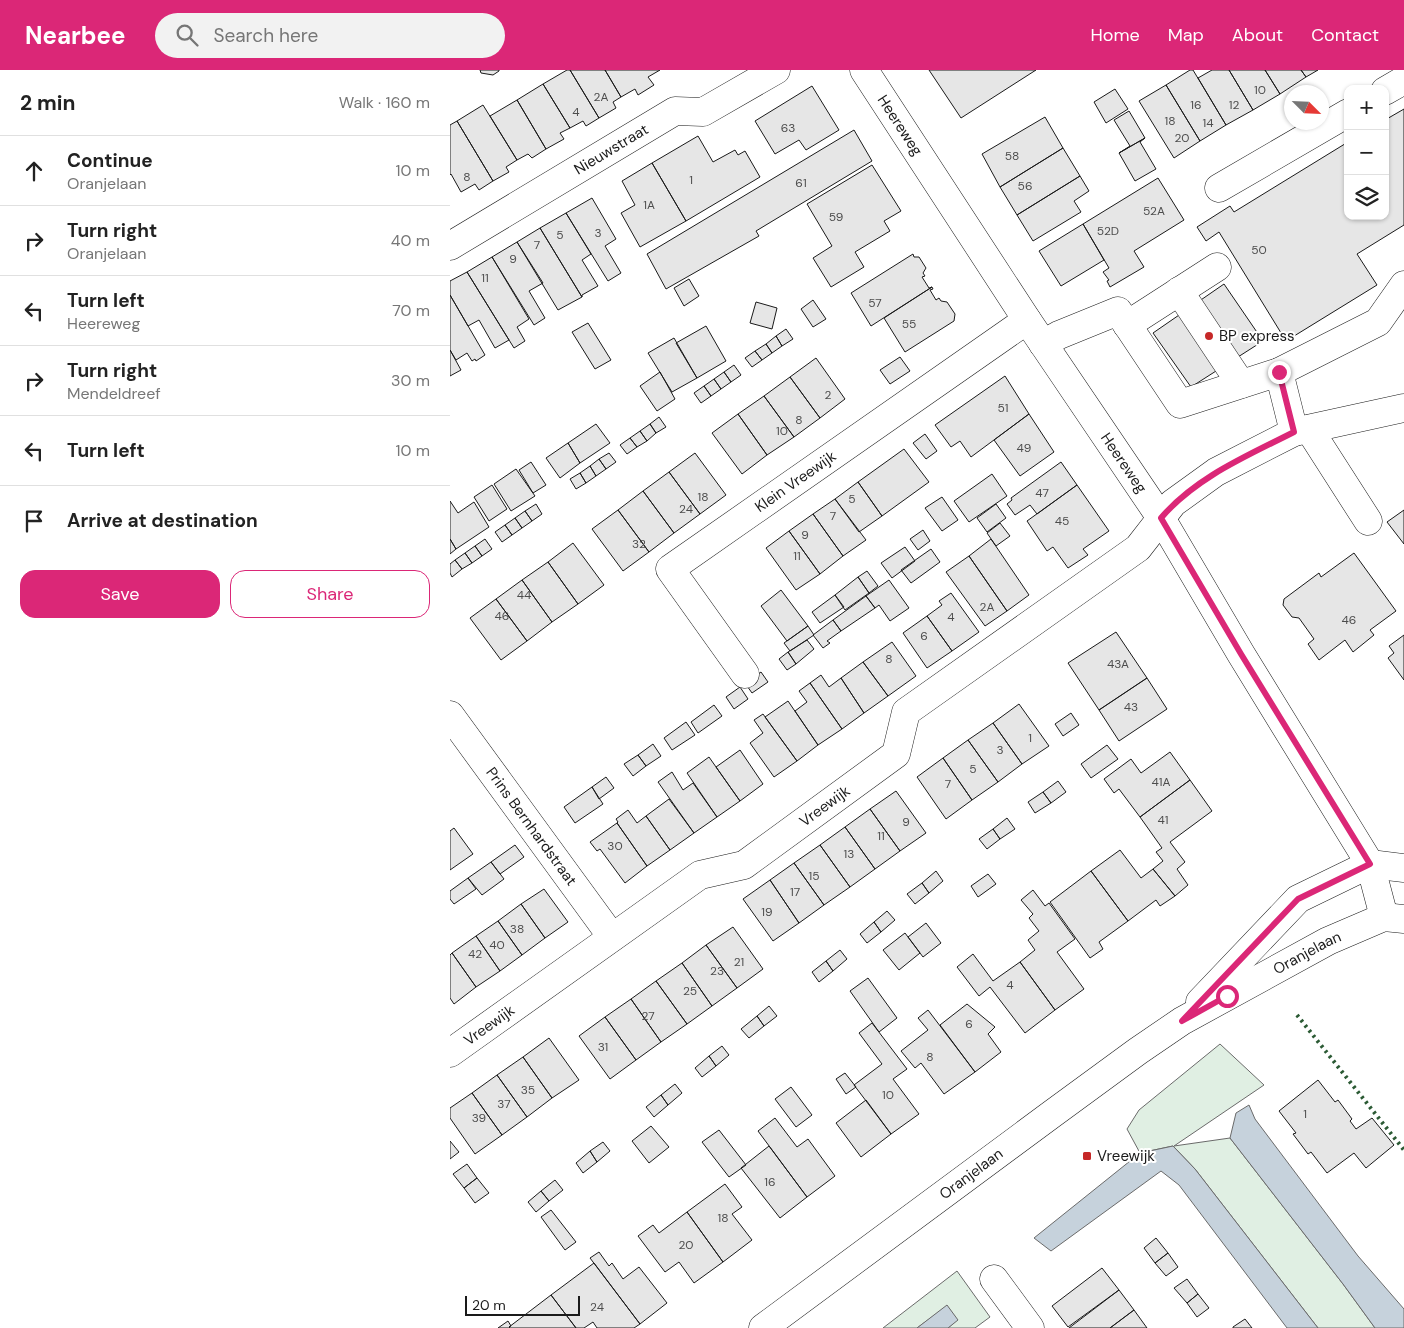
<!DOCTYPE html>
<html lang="en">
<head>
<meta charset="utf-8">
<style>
	:root { --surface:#fff; --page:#f2f2f2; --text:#222; --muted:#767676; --line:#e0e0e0; --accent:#db2777 }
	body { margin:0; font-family:"DM Sans",sans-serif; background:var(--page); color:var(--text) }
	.controls { position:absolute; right:15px; top:15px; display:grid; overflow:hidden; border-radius:10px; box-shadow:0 1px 4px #0004 }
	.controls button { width:45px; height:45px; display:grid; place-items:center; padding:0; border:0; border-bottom:1px solid var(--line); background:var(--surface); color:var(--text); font:25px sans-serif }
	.compass { position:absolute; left:834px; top:15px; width:45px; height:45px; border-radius:50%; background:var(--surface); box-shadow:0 1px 4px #0004; rotate:114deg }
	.scale { position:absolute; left:15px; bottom:12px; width:115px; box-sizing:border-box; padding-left:5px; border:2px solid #1a1a1a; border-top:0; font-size:14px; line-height:18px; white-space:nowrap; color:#1a1a1a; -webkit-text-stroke:4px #fff; paint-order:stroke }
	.stop { position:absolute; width:15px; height:15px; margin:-11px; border:4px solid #db2777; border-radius:50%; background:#fff }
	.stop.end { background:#db2777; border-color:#fff; box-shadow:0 1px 5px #0008 }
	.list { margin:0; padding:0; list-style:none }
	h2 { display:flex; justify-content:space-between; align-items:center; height:65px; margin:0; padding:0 20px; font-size:21px }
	h2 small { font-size:16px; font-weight:400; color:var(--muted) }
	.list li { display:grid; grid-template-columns:32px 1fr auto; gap:15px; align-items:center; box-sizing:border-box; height:70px; padding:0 20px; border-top:1px solid var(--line) }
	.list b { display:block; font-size:19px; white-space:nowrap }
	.list p { margin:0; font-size:16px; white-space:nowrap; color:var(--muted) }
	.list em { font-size:16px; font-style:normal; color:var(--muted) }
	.actions { display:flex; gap:10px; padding:15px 20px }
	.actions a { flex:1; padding:11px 0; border:1px solid var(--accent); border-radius:15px; text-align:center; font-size:18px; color:var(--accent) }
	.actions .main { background:var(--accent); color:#fff }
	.icon { flex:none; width:28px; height:28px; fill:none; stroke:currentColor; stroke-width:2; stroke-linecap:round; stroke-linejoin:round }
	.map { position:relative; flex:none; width:954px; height:1258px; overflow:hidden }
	header { display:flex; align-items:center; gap:30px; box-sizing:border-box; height:70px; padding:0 25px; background:var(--accent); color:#fff }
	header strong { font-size:24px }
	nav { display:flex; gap:28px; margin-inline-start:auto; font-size:18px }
	.search { width:350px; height:45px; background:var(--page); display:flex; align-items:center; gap:12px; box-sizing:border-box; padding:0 18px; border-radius:28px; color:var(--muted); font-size:19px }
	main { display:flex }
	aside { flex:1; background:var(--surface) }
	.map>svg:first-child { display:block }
	.green { fill:#e0efe3; stroke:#6a6a6a }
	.water { fill:#c6d2dc; stroke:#6a6a6a }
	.building { fill:#e6e6e6; stroke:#1a1a1a }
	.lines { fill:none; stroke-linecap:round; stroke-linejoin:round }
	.minor-casing { stroke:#1a1a1a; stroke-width:29 }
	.major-casing { stroke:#1a1a1a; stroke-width:29 }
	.minor { stroke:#fff; stroke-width:28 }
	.major { stroke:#fff; stroke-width:28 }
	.hedge { stroke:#2b5a34; stroke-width:4; stroke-dasharray:2.5 4; stroke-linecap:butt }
	.route { stroke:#db2777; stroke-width:6 }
	.poi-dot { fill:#c62828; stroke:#fff; stroke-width:2 }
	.labels { text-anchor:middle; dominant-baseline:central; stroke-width:4; stroke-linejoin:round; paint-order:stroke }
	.number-label { font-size:12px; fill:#4d4d4d }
	.street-label { font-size:15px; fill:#1a1a1a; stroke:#fff }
	.poi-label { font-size:15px; fill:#1a1a1a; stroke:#fff; text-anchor:start }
</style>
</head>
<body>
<header>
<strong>Nearbee</strong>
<div class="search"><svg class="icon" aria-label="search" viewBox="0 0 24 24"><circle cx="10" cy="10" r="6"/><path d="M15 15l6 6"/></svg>Search here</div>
<nav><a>Home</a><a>Map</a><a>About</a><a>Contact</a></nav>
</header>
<main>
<aside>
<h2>2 min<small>Walk · 160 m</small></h2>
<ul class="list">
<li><svg class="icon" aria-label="ahead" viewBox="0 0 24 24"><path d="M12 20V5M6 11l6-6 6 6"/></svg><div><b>Continue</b><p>Oranjelaan</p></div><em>10 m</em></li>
<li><svg class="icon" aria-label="right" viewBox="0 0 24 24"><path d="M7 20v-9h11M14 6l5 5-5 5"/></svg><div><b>Turn right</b><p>Oranjelaan</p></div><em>40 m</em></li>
<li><svg class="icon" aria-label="left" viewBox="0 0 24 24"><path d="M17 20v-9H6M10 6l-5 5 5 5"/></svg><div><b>Turn left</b><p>Heereweg</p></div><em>70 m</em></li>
<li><svg class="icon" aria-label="right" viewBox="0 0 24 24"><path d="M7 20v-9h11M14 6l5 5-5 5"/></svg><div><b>Turn right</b><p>Mendeldreef</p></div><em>30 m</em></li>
<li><svg class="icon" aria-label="left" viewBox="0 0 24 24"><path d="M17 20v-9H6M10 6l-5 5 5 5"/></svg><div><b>Turn left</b></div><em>10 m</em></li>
<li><svg class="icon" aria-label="arrive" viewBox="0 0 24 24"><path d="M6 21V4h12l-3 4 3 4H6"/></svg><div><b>Arrive at destination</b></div></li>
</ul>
<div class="actions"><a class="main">Save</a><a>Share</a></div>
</aside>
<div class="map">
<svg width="954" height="1258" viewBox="0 0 954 1258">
	<rect width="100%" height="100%" fill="#fff"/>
	<path class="green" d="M770,974L814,1015L724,1076L780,1068L893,1214L925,1258H868L745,1099L723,1076L690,1083L677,1059L689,1040Z
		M507,1201L540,1247L525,1258H498L507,1250L497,1236L467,1258H433Z"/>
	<path class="water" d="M799,1035L805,1049L908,1186L954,1239V1258H925L893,1214L780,1068L786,1043Z
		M723,1076L745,1099L868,1258H837L729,1115L711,1101L601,1181L584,1168L690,1083Z
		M497,1235L508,1250L498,1258H467Z"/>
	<path class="building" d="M30,0H49V1L43,5L31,3Z
		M117,0H120L149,48L136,56L133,51L120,58L93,14Z
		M120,0H155L171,27L163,32L166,38L149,48Z
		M155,0H210L198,7L204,15L188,25L185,19L171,27Z
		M479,0H586L511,48Z
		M740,0H743L776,55L750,71L716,15Z
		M762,0H779L803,40L776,55L748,8Z
		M779,0H815L830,24L803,40Z
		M815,0H851L856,7L830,24Z
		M851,0H868L856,7Z
		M93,14L120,58L110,63L114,69L96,79L67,30Z
		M716,15L750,71L724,88L689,31Z
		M362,16L389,60L356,80L349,70L325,84L305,51Z
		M665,19L678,39L656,53L644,32Z
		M67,30L96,79L82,88L78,84L67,90L40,46Z
		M33,35L67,90L56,97L59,102L43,111L7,51Z
		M954,39V155L907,184L927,215L836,271L769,162L756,171L747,157L780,136L784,142L898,72V146H935V50Z
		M679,41L695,68L669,83L680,76L664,50Z
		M595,47L613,78L550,117L532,84Z
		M7,51L43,111L29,120L25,114L11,122L1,104L0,105V55Z
		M404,60L422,91L306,161L309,166L216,219L197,184Z
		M248,66L263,92L285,80L288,85L295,81L310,107L236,151L202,93Z
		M695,68L690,72L706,99L685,111L669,83Z
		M613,78L630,106L567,145L550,117Z
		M202,93L236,151L190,177L171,143L185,135L172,111Z
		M422,95L451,141L434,151L440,161L405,182L414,197L381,217L363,188L382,176L357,134Z
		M630,106L639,121L624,131L631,142L583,171L567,145Z
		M708,108L734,150L684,181L694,197L660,217L657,211L659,210L653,202L659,198L633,154Z
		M142,128L166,169L155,176L171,203L158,211L116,143Z
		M116,143L141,184L132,190L148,216L132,225V227L90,158Z
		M633,154L654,190L611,216L589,181Z
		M90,158L132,227L108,240L67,172Z
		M67,172L93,213L79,221L95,248L84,255L42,187Z
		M463,184L464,187H469L476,198L473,203L475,206L472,207L479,218L482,217L421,256L401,223Z
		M42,187L79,249L67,257L75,271L64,278L17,202Z
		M17,202L59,270L45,278L29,250L18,256L0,225V211Z
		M239,209L249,226L234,236L224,218Z
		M774,214L813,271L741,317L703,263Z
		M482,217L483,219L480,220L486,230L489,228L491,231L497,232L505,244L504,251L455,282L434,248Z
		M0,225L35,285L26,291L25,289L22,291L17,283L6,290L0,280Z
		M363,230L376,249L363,257L351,239Z
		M306,232L327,238L322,259L300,253Z
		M138,253L161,290L145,299L122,262Z
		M256,256L276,291L247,308L226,273Z
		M336,259L343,269L332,276L326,266Z
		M326,266L332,276L322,283L316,274Z
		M224,268L247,308L222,322L198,283Z
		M316,274L322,283L312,290L305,281Z
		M0,280L11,300L0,306Z
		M305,281L312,290L302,297L295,288Z
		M450,287L460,301L440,314L430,300Z
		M366,288L395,329L370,348L340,307Z
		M284,295L291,305L281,312L274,302Z
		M210,302L225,329L207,341L190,316Z
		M274,302L281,312L271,319L264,309Z
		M555,306L579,344L521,387L510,371L501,377L485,355Z
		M340,307L370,348L344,367L314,326Z
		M264,309L271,319L261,326L254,316Z
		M254,316L261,326L251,333L244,323Z
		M314,326L344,367L317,385L288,344Z
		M288,344L317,385L292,404L262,363Z
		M579,344L604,382L570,406L544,370Z
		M209,347L216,357L206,363L200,354Z
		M146,354L160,373L130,393L118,373Z
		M200,354L206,363L197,371L190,361Z
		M190,361L197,371L187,377L180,368Z
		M475,364L487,381L476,389L463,373Z
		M180,368L187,377L177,384L170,375Z
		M118,373L130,393L110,408L96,388Z
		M454,379L479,412L432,446L408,412Z
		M159,383L166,392L156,399L149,389Z
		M245,383L276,425L250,444L219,402Z
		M149,389L156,399L146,406L140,396Z
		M81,392L96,415L83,423L69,400Z
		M611,392L627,415L587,444L580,435L565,445L557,434L562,430L561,428Z
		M140,396L146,406L136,413L130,403Z
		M66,399L85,426L61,441L44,414Z
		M219,402L250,444L224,463L193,421Z
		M130,403L136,413L126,419L120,409Z
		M542,404L557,426L519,452L504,431Z
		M408,412L432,446L409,462L385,429Z
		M42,415L57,439L39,451L24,427Z
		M627,415L659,461L633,479L638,485L618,498L603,477L597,481L577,451Z
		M193,421L224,463L199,482L168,440Z
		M492,427L508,450L492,461L475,438Z
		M385,429L416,470L393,486L363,444Z
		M0,431L8,443L24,432L39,457L6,479L0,469Z
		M86,434L92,444L82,451L75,441Z
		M546,434L556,448L537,462L527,448Z
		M168,440L199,482L173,501L142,459Z
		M954,440V474L937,452Z
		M75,441L82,451L72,458L65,448Z
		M363,444L393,486L370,504L339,461Z
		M65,448L72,458L62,465L55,455Z
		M550,453L560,466L546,476L537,463Z
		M55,455L62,465L52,472L45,462Z
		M473,460L480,471L468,480L460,469Z
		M339,461L370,504L346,520L316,478Z
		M0,469L6,479L0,484Z
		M35,469L42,479L32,486L25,476Z
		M541,469L579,525L557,541L519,486Z
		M123,473L154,515L128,534L98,492Z
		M25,476L32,486L22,493L15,483Z
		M455,477L465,491L442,508L431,493Z
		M481,479L490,492L461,513L451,500Z
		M15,483L22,493L12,499L5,490Z
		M904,483L946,541L920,560L924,565L903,582L895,570L869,590L858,574L864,569L849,548L842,547L833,535L834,529L869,503L871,507Z
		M519,486L557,541L535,556L496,502Z
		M5,490L12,499L2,507L0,503V494Z
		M98,492L128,534L102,552L72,510Z
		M417,501L428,516L419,523L408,507Z
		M408,507L419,523L395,540L385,525Z
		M72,510L102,552L77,571L46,529Z
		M439,510L459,538L440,551L429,535L425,538L416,526Z
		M331,520L358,556L337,571L311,536Z
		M501,523L529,562L502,581L477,546L492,535L489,531Z
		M385,525L394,537L370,553L362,542Z
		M416,526L425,538L391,561L383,550Z
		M46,529L77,571L51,590L20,548Z
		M477,546L502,581L477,598L453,563Z
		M383,550L391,561L377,571L380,573L373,578L363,565Z
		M358,556L364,565L340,581L334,573Z
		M666,562L697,608L649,640L618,593Z
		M954,565V610L938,588L944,583L939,576Z
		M357,570L364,579L346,594L338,582Z
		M442,572L466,606L438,626L413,592Z
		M338,582L346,594L337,600L329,589Z
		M413,592L438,626L414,643L391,608Z
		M311,602L318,612L302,623L295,613Z
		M371,605L379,617L391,608L414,643L392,659L360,613Z
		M697,608L717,639L669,671L649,640Z
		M360,613L392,659L368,675L345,641L357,632L349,621Z
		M290,617L298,629L284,639L276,627Z
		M338,631L368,675L347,691L315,647Z
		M569,634L599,676L572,694L543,653Z
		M264,635L272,646L248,663L241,652Z
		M621,643L629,655L613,666L605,654Z
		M313,644L347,691L324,707L300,673L313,663L304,650Z
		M236,652L245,665L222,680L214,668Z
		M543,653L572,694L548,712L518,670Z
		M518,670L548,712L522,730L493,688Z
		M203,674L211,686L196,696L188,685Z
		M657,675L668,689L641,708L631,694Z
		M290,680L313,714L290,731L266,697Z
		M720,682L740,710L690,747L669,719L664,723L654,709L681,689L691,703Z
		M188,685L196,696L183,706L174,694Z
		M259,687L290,731L267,747L237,703Z
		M493,688L522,730L496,749L467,707Z
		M222,702L233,720L243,713L267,747L244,763L208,712Z
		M156,707L164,718L149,729L142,717Z
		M740,710L762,741L720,772L735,792L727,799L738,815L725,826L703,799L713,791L706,782L712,778L690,747Z
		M608,711L616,722L601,733L593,722Z
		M142,717L153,734L125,753L114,737Z
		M446,721L476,763L450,781L420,739Z
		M593,722L601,733L585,743L578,732Z
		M219,729L244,763L220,780L196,746Z
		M420,739L450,781L425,799L395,757Z
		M178,740L187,753L196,746L220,780L197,796L167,753L168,752L166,749Z
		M557,748L565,759L550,769L543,759Z
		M167,753L197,796L175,813L150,779L147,781L140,772Z
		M395,757L425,799L400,817L370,775Z
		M4,758L23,784L0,800V761Z
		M543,759L550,769L537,779L529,769Z
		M65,775L74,787L50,804L41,792Z
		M370,775L400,817L374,835L344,793Z
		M670,780L691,808L703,799L725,826L710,836L706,830L678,851L641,801Z
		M41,792L54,809L32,825L18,808Z
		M344,793L374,835L349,853L320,810Z
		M486,801L493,811L479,823L472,813Z
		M641,801L678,851L649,872L653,879L640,888L600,832Z
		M538,804L546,814L528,827L521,816Z
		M18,808L26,819L4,834L0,829V821Z
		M320,810L349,853L323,871L293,829Z
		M472,813L479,823L465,834L457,824Z
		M94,819L118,852L95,868L71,834Z
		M583,820L595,836L599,833L625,869L607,882L634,919L605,940L570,892L585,880L578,870L589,861L579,848L583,844L571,830Z
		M71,834L95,868L72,885L48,851Z
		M437,841L445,850L431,862L424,852Z
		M48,851L72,885L50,901L26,866Z
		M424,852L431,862L417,873L410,864Z
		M476,853L491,873L473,887L458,867Z
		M283,857L313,899L287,918L256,875Z
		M455,863L470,883L449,900L433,880Z
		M26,866L50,901L26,917L2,883Z
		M256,875L287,918L262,936L232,893Z
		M390,880L397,889L383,901L376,891Z
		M2,883L26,917L4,934L0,928V885Z
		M523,884L543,911L570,892L605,940L575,963L540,917L529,926L507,897Z
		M376,891L383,901L369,912L362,902Z
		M232,893L262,936L237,954L206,911Z
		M418,908L447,948L429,962L400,921Z
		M206,911L237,954L211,972L181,929Z
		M181,929L211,972L186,990L155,947Z
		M517,934L545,957L538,964L551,982L525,1002L490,955Z
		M319,936L327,946L314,956L307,946Z
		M478,940L525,1002L494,1024L471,993L465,998L451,981L478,960L468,948Z
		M307,946L314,956L299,968L291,959Z
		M155,947L186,990L160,1009L129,966Z
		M422,953L457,999L443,1009L469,1044L441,1064L404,1015L432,994L409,963Z
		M99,968L129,1010L102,1028L73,987Z
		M272,976L279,985L266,996L259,986Z
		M259,986L266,996L252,1007L245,998Z
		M73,987L102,1028L77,1047L47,1005Z
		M395,1003L406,1017L396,1024L386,1009Z
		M47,1005L77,1047L52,1065L22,1023Z
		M868,1010L885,1032L888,1030L902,1049L900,1051L906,1059L922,1048L944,1075L916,1098L904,1083L877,1103L861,1082L858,1084L843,1064L846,1063L829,1041Z
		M225,1014L232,1023L218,1035L211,1025Z
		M341,1017L362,1045L346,1057L325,1029Z
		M22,1023L52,1065L25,1084L0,1048V1038Z
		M211,1025L218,1035L204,1047L196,1037Z
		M416,1030L441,1064L411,1087L386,1053Z
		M325,1048L347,1077L358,1069L385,1106L357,1127L308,1061Z
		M201,1056L219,1077L199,1093L182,1071Z
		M269,1060L296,1095L279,1107L252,1072Z
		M0,1071L9,1082L0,1089Z
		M153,1072L160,1081L147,1092L140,1081Z
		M319,1076L357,1127L330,1148L291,1098Z
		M140,1081L147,1092L133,1103L126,1093Z
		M17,1094L27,1108L14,1118L3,1104Z
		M27,1108L39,1123L25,1133L14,1118Z
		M105,1110L113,1120L99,1131L91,1121Z
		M275,1114L292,1137L282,1144L302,1170L273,1192L237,1142Z
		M91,1121L99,1131L86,1142L78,1132Z
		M101,1140L126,1172L115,1180L91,1147Z
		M237,1142L273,1192L244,1213L229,1192L215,1202L188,1166L203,1155L209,1163Z
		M706,1168L718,1183L705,1193L694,1178Z
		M149,1182L159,1196L162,1193L173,1209L189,1197L217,1233L190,1254L140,1188Z
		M718,1183L728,1197L716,1206L705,1193Z
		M144,1193L190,1254L184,1258H147L143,1252L134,1258H126L101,1225Z
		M652,1198L669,1220L618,1257L602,1236Z
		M737,1209L748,1224L737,1233L724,1218Z
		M669,1220L684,1240L660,1258H619Z
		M748,1224L759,1238L747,1247L737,1233Z
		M101,1225L126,1258H60L59,1257Z
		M684,1240L697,1258H660Z
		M795,1249L802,1258H783V1257Z
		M58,1251L61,1256L59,1257L60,1258H48Z"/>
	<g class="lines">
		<g class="minor-casing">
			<g id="minor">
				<path id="s1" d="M414,0L577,250L711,448L791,584L920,794L934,847"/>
				<path d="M935,21L954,10"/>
				<path d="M769,118L898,43"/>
				<path id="s2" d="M0,176L225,41L253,42L326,0"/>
				<path d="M729,221L791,314"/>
				<path d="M677,255L767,197"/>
				<path d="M593,274L609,265L668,241L730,334L829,302"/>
				<path d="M859,359L918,451"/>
				<path d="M844,362L829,302L928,252L954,215"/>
				<path id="s3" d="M295,604L220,499L577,250"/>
				<path id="s4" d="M0,645L162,867"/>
				<path id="s5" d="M0,983L250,805L294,795L446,684L456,642L688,478L723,433L766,402L844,362L954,338"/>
				<path d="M544,1209L580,1258"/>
			</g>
		</g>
		<g class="major-casing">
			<g id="major">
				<path d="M750,932L848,829L920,794L954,798"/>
				<path id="s6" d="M313,1258L602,1044L688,981L732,951L878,871L934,847L954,849"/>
			</g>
		</g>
		<use href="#minor" class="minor"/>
		<use href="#major" class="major"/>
		<path class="hedge" d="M847,945L954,1080"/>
	</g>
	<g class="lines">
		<path class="route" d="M777,926L732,951L848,829L920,794L791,584L711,448C746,407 797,386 844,362L829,302"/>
	</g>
	<g class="poi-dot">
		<circle cx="759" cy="266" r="5"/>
		<rect x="632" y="1081" width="10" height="10" rx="2.5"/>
	</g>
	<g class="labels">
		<g class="number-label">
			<text x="810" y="20">10</text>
			<text x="151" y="27">2A</text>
			<text x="746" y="35">16</text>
			<text x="784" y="35">12</text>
			<text x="126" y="42">4</text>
			<text x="720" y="51">18</text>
			<text x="758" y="53">14</text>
			<text x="338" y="58">63</text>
			<text x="732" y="68">20</text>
			<text x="562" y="86">58</text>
			<text x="17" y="107">8</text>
			<text x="241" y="110">1</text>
			<text x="351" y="113">61</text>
			<text x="575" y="116">56</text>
			<text x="199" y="135">1A</text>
			<text x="704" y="141">52A</text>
			<text x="386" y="147">59</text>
			<text x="658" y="161">52D</text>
			<text x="148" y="163">3</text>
			<text x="110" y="165">5</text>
			<text x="87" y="175">7</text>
			<text x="809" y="180">50</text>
			<text x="63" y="189">9</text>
			<text x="35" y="208">11</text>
			<text x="425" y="233">57</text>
			<text x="459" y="254">55</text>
			<text x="378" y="325">2</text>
			<text x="553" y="338">51</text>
			<text x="349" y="350">8</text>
			<text x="332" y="361">10</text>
			<text x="574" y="378">49</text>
			<text x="592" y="423">47</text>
			<text x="253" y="427">18</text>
			<text x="402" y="429">5</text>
			<text x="236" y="439">24</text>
			<text x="383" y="446">7</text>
			<text x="612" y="451">45</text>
			<text x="355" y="465">9</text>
			<text x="189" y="474">32</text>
			<text x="347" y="486">11</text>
			<text x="74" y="525">44</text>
			<text x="537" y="537">2A</text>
			<text x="52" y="546">46</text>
			<text x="501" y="547">4</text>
			<text x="899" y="550">46</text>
			<text x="474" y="566">6</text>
			<text x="439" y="589">8</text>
			<text x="668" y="594">43A</text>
			<text x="681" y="637">43</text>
			<text x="580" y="668">1</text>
			<text x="550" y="680">3</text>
			<text x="523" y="699">5</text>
			<text x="711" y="712">41A</text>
			<text x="498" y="714">7</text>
			<text x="713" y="750">41</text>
			<text x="456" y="752">9</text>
			<text x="431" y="766">11</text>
			<text x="165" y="776">30</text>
			<text x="399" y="784">13</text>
			<text x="364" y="806">15</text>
			<text x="345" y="822">17</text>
			<text x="317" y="842">19</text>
			<text x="67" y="859">38</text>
			<text x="47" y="875">40</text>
			<text x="25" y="884">42</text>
			<text x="289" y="892">21</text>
			<text x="267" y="901">23</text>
			<text x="560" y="915">4</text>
			<text x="240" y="921">25</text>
			<text x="198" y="946">27</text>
			<text x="519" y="954">6</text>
			<text x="153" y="977">31</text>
			<text x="480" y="987">8</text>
			<text x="78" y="1020">35</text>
			<text x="438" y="1025">10</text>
			<text x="54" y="1034">37</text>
			<text x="855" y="1044">1</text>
			<text x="29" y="1048">39</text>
			<text x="320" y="1112">16</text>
			<text x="273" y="1148">18</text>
			<text x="236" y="1175">20</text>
			<text x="147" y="1237">24</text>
		</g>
		<g class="street-label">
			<text stroke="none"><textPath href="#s1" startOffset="66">Heereweg</textPath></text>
			<text stroke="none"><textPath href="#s2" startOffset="188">Nieuwstraat</textPath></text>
			<text stroke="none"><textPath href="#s1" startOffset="471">Heereweg</textPath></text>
			<text stroke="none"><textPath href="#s3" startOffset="282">Klein Vreewijk</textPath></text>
			<text stroke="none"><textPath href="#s5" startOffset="452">Vreewijk</textPath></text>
			<text stroke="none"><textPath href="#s4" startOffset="138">Prins Bernhardstraat</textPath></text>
			<text stroke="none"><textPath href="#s6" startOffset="662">Oranjelaan</textPath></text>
			<text stroke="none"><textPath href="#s5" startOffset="48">Vreewijk</textPath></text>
			<text stroke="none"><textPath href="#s6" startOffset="259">Oranjelaan</textPath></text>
		</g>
		<g class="poi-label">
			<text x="769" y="266">BP express</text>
			<text x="647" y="1086">Vreewijk</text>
		</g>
	</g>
</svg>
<div class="controls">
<button>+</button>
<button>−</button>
<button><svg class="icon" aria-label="layers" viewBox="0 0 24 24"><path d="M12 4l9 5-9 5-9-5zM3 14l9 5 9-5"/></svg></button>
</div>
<svg class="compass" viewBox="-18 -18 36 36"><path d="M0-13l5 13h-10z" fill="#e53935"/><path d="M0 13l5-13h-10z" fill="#767676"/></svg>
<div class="scale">20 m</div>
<div class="stop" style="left:777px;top:926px"></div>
<div class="stop end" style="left:829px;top:302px"></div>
</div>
</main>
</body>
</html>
